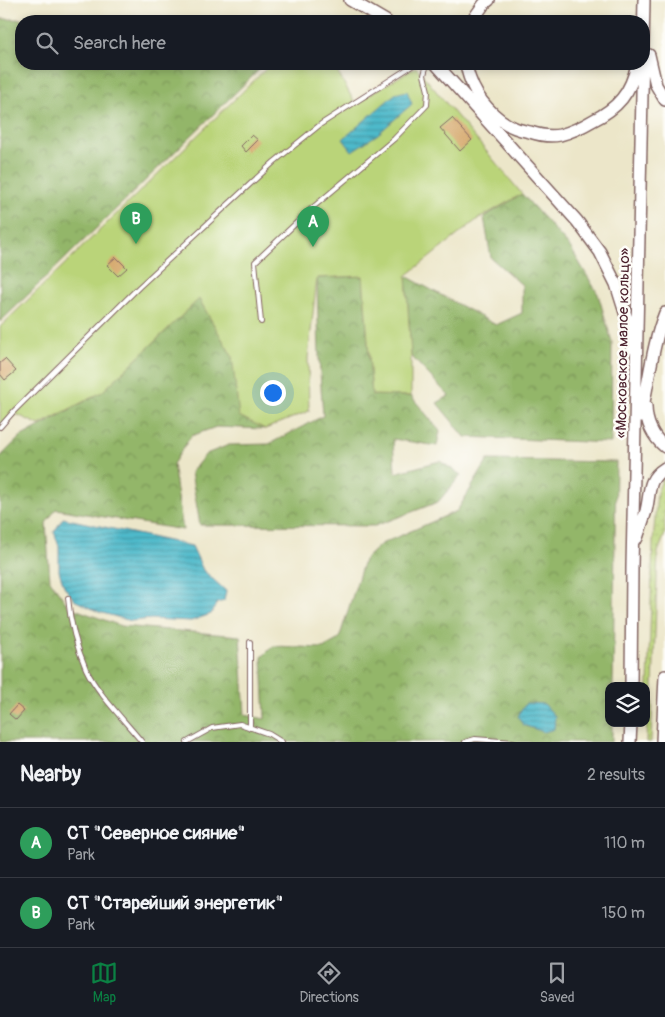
<!DOCTYPE html>
<html lang="en">
<head>
<meta charset="utf-8">
<style>
	:root { --surface:#171b24; --page:#242831; --text:#f1f3f6; --muted:#9ea1a6; --line:#363941; --accent:#0b8043 }
	body { margin:0; font-family:Pangolin,sans-serif; background:var(--page); color:var(--text) }
	.controls { position:absolute; right:15px; bottom:15px; display:grid; overflow:hidden; border-radius:10px; box-shadow:0 2px 8px #0003 }
	.controls button { width:45px; height:45px; display:grid; place-items:center; padding:0; border:0; border-bottom:1px solid var(--line); background:var(--surface); color:var(--text); font:25px sans-serif }
	.you { position:absolute; left:272px; top:392px; width:18px; height:18px; margin:-12px; border:4px solid #fff; border-radius:50%; background:#1a73e8; box-shadow:0 0 0 8px #1a73e833 }
	.badge { display:grid; place-items:center; width:32px; height:32px; border-radius:50%; background:var(--accent); color:#fff; font-size:16px; font-weight:700 }
	.pin { position:absolute; translate:-50% -41px; filter:drop-shadow(0 1px 2px #0008) }
	.pin::after { content:''; position:absolute; top:26px; width:18px; height:15px; background:inherit; clip-path:polygon(0 0,100% 0,50% 100%) }
	.list { margin:0; padding:0; list-style:none }
	h2 { display:flex; justify-content:space-between; align-items:center; height:65px; margin:0; padding:0 20px; font-size:21px }
	h2 small { font-size:16px; font-weight:400; color:var(--muted) }
	.list li { display:grid; grid-template-columns:32px 1fr auto; gap:15px; align-items:center; box-sizing:border-box; height:70px; padding:0 20px; border-top:1px solid var(--line) }
	.list b { display:block; font-size:19px; white-space:nowrap }
	.list p { margin:0; font-size:16px; white-space:nowrap; color:var(--muted) }
	.list em { font-size:16px; font-style:normal; color:var(--muted) }
	.icon { flex:none; width:28px; height:28px; fill:none; stroke:currentColor; stroke-width:2; stroke-linecap:round; stroke-linejoin:round }
	.map { position:relative; flex:none; width:665px; height:742px; overflow:hidden }
	.search { position:absolute; background:var(--surface); box-shadow:0 2px 8px #0003; left:15px; right:15px; top:15px; height:55px; display:flex; align-items:center; gap:12px; box-sizing:border-box; padding:0 18px; border-radius:20px; color:var(--muted); font-size:19px }
	.sheet { height:205px; background:var(--surface) }
	nav { display:flex; justify-content:space-around; align-items:center; box-sizing:border-box; height:70px; border-top:1px solid var(--line); background:var(--surface); font-size:14px; color:var(--muted) }
	nav a { display:grid; justify-items:center; gap:2px }
	nav .on { color:var(--accent) }
	.map>svg:first-child { display:block }
	.grass { fill:url(#grass-dots); stroke:#827a52 }
	.forest { fill:url(#forest-crowns); stroke:#6e6a4a }
	.garden { fill:#bad479; stroke:#827a52 }
	.water { fill:url(#water-rules); stroke:#4c6c7a }
	.building { fill:#d7ac72 }
	.lines { fill:none; stroke-linecap:round; stroke-linejoin:round }
	.service-casing { stroke:#836562; stroke-width:6 }
	.trunk-casing { stroke:#836562; stroke-width:14 }
	.service { stroke:#fff; stroke-width:4 }
	.trunk { stroke:#fff; stroke-width:11 }
	.labels { text-anchor:middle; dominant-baseline:central; stroke-width:5; stroke-linejoin:round; paint-order:stroke }
	.street-label { font-size:15px; fill:#4a1f2b; stroke:#fdfcf7 }
</style>
</head>
<body>
<div class="map">
<svg width="665" height="742" viewBox="0 0 665 742">
	<defs>
		<pattern id="grass-dots" width="8" height="8" patternUnits="userSpaceOnUse" patternTransform="scale(1.25)"><rect width="8" height="8" fill="#bad479"/><path d="M2 2h.1M6 6h.1" fill="none" stroke="#a1b669" stroke-width="1.8" stroke-linecap="round"/></pattern>
		<pattern id="forest-crowns" width="20" height="18" patternUnits="userSpaceOnUse" patternTransform="scale(1.25)"><rect width="20" height="18" fill="#93b669"/><path d="M2 6a3 3 0 1 1 6 0M12 15a3 3 0 1 1 6 0" fill="none" stroke="#7a9357"/></pattern>
		<pattern id="water-rules" width="6" height="5" patternUnits="userSpaceOnUse" patternTransform="scale(1.25)"><rect width="6" height="5" fill="#4eb9ca"/><path d="M0 2.5h6" fill="none" stroke="#4396a4"/></pattern>
	</defs>
	<rect width="100%" height="100%" fill="#fdfcf7"/>
	<filter id="ink" filterUnits="userSpaceOnUse"><feTurbulence type="fractalNoise" baseFrequency=".02" numOctaves="2"/><feDisplacementMap in="SourceGraphic" scale="10" xChannelSelector="R" yChannelSelector="G"/><feConvolveMatrix kernelMatrix="1 2 1 2 8 2 1 2 1" color-interpolation-filters="sRGB"/></filter>
	<filter id="wash" filterUnits="userSpaceOnUse"><feTurbulence type="fractalNoise" baseFrequency=".0096" numOctaves="4" result="noise"/><feDisplacementMap in="SourceGraphic" scale="20" xChannelSelector="R" yChannelSelector="G"/><feGaussianBlur stdDeviation="1.12" result="paint"/><feColorMatrix in="noise" values="0 0 0 0 0 0 0 0 0 0 0 0 0 0 0 0 0 1.4 0 .05"/><feComposite in="paint" operator="in"/></filter>
	<g filter="url(#wash)">
		<rect width="100%" height="100%" fill="#ece6c9"/>
		<path class="grass" d="M665,478V534L658,552L651,742H646L653,543L657,492L662,480Z"/>
		<path class="forest" d="M0,19L101,20L129,21H21V64H265L0,322Z
			M522,194L570,247L598,294L612,342L611,443L465,437L437,403L449,396L411,356L406,276L496,325L522,313V285L491,258L484,217Z
			M363,276L372,395L411,396L440,431L437,446L393,439L395,473L440,461L461,475L438,502L375,526L200,525L191,472L206,454L229,445L269,444L323,416L319,358L317,278Z
			M199,299L232,356L309,411L265,429L216,427L191,436L173,464L183,530L56,509L46,523L50,580L69,607L121,626L240,636L245,715L265,719L262,657L273,646L323,648L339,639L364,560L381,544L457,511L488,460L616,462L613,686H609V723H612V742H0V457L20,437L102,392Z"/>
		<path class="garden" d="M271,64H333L355,103L416,67L522,194L478,219L406,276L411,356V396L372,395L363,276L317,278L308,358L309,411L265,429L239,416L232,356L199,299L102,392L39,425L16,414L0,429V327Z"/>
		<path class="water" d="M407,91L412,104L378,134L352,151L343,139L395,94Z
			M63,518L192,546L203,570L226,591L224,601L217,603L211,614L191,621L151,619L131,621L99,612L74,600L64,586L59,571V546L54,532Z
			M526,703L544,704L555,716L554,729L544,732L523,725L518,716Z"/>
		<g id="blocks">
			<path class="building" d="M452,118L472,140L460,151L440,128Z
				M252,135L258,140L246,152L241,146Z
				M116,257L127,268L118,276L107,265Z
				M5,359L16,371L5,380L0,374V363Z
				M17,705L24,711L16,720L9,714Z"/>
		</g>
	</g>
	<g filter="url(#ink)">
		<use href="#blocks" fill-opacity="0" stroke="#836562" stroke-width="1"/>
		<g class="lines">
			<g class="service-casing">
				<path id="service" d="M261,322L255,262L311,209L394,139L427,105L428,91L424,75L427,64
					M0,427L14,411L139,287L274,162L321,124L415,64
					M68,598C70,621 77,648 86,669C97,693 125,721 142,742
					M250,728V642
					M187,742L212,728L240,724L269,734L282,742
					M465,742L475,739L513,742"/>
			</g>
			<g class="trunk-casing">
				<path id="trunk" d="M350,0L386,21
					M472,21L484,4L489,0
					M649,55L656,85L665,100
					M436,64L577,221L600,252L616,284L627,319L632,348
					M466,64C467,69 468,74 470,79C477,99 495,120 515,128C520,130 525,131 530,132C539,135 550,137 560,135C571,132 582,127 592,121C618,108 631,93 637,64
					M646,406C646,423 652,436 665,447
					M641,416C649,382 652,345 665,313
					M637,538C640,529 643,520 646,511C651,492 646,480 665,468
					M631,686L632,567L644,0
					M630,742L631,723
					M662,742L665,676"/>
			</g>
			<use href="#service" class="service"/>
			<use href="#trunk" class="trunk"/>
		</g>
	</g>
	<g class="labels">
		<g class="street-label">
			<text transform="translate(623 343) rotate(-89)">«Московское малое кольцо»</text>
		</g>
	</g>
</svg>
<div class="controls">
<button><svg class="icon" aria-label="layers" viewBox="0 0 24 24"><path d="M12 4l9 5-9 5-9-5zM3 14l9 5 9-5"/></svg></button>
</div>
<div class="you"></div>
<div class="pin badge" style="left:313px;top:247px;background:#2e9e5b">A</div>
<div class="pin badge" style="left:136px;top:244px;background:#2e9e5b">B</div>
<div class="search"><svg class="icon" aria-label="search" viewBox="0 0 24 24"><circle cx="10" cy="10" r="6"/><path d="M15 15l6 6"/></svg>Search here</div>
</div>
<section class="sheet">
<h2>Nearby<small>2 results</small></h2>
<ul class="list">
<li><span class="badge" style="background:#2e9e5b">A</span><div><b>СТ &quot;Северное сияние&quot;</b><p>Park</p></div><em>110 m</em></li>
<li><span class="badge" style="background:#2e9e5b">B</span><div><b>СТ &quot;Старейший энергетик&quot;</b><p>Park</p></div><em>150 m</em></li>
</ul>
</section>
<nav>
<a class="on"><svg class="icon" aria-label="map" viewBox="0 0 24 24"><path d="M3 6l6-2 6 2 6-2v14l-6 2-6-2-6 2zM9 4v14M15 6v14"/></svg>Map</a>
<a><svg class="icon" aria-label="directions" viewBox="0 0 24 24"><path d="M12 3l9 9-9 9-9-9zM9 14v-3h6M13 9l2 2-2 2"/></svg>Directions</a>
<a><svg class="icon" aria-label="saved" viewBox="0 0 24 24"><path d="M7 4h10v16l-5-4-5 4z"/></svg>Saved</a>
</nav>
</body>
</html>
